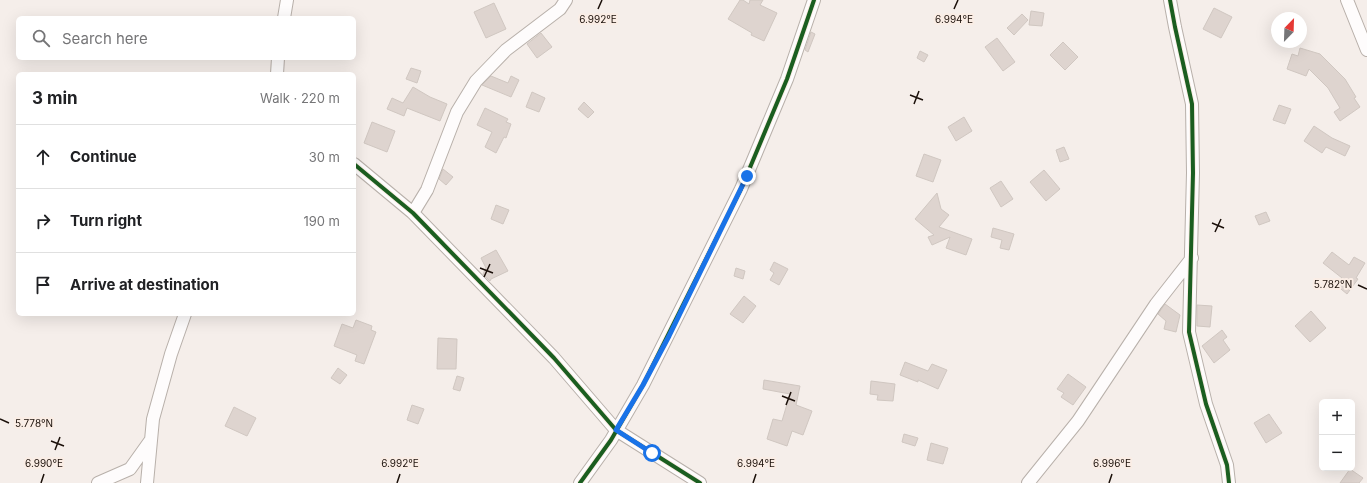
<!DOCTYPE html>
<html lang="en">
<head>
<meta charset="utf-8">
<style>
	:root { --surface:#fff; --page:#f2f2f2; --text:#202124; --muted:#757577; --line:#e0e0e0 }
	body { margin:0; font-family:Inter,sans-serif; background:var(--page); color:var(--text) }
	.controls { position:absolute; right:12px; bottom:12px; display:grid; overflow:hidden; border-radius:6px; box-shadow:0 4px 16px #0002 }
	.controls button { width:36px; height:36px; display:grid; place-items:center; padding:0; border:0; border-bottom:1px solid var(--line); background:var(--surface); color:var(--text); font:20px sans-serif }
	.compass { position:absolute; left:1271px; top:12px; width:36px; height:36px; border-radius:50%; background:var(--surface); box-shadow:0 4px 16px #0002; rotate:23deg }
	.stop { position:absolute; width:12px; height:12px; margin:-9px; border:3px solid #1a73e8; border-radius:50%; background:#fff }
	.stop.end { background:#1a73e8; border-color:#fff; box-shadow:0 1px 4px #0008 }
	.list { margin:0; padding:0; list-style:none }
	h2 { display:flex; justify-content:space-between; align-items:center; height:52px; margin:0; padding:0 16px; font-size:17px }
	h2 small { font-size:13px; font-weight:400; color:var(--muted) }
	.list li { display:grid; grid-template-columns:26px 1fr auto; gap:12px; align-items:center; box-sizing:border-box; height:64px; padding:0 16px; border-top:1px solid var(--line) }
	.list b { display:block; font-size:15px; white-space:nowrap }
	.list em { font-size:13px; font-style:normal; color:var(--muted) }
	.icon { flex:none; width:22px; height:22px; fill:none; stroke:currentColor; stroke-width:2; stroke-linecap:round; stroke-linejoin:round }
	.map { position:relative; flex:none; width:1367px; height:483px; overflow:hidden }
	.search { position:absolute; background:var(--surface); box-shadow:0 4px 16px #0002; left:16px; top:16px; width:340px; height:44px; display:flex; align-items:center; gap:10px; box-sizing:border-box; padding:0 14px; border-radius:6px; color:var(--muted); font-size:15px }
	.panel { position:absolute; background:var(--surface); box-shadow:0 4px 16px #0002; left:16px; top:72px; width:340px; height:244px; border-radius:6px }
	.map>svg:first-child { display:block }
	.building { fill:#ded4cf; stroke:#d0c7c1 }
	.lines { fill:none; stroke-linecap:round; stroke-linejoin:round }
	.street-casing { stroke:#b8b0aa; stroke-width:14 }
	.street { stroke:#fefcfc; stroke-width:12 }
	.cycleway-casing { stroke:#faede5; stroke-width:6 }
	.cycleway { stroke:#1b5e20; stroke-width:4 }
	.route { stroke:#1a73e8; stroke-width:5 }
	.ticks { fill:none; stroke:#1a0f09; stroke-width:1.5 }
	.ticks-label { font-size:10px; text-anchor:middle; fill:#1a0f09; stroke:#faede5; stroke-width:4; stroke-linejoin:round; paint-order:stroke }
</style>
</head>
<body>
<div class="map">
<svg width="1367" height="483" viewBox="0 0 1367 483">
	<rect width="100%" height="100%" fill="#f5eeea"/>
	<path class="building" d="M740,0H743L749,4L750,0H763L760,5L777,13L764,41L751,35L752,33L728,19Z
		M494,3L506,29L486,38L474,12Z
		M1214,8L1232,17L1221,38L1203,29Z
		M1031,11L1044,13L1042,26L1029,25Z
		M1022,14L1028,20L1014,35L1007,28Z
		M811,32L815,34L808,52L805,50Z
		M541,33L552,47L537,58L527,44Z
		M997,38L1015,62L1003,71L985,47Z
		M1063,42L1078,57L1065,70L1050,55Z
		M1300,48L1320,54L1345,79L1356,97L1354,98L1360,107L1340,121L1334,112L1340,108L1328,88L1309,69L1306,76L1287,69L1292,54L1298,56Z
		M920,51L928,55L924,62L917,58Z
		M411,68L421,71L417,83L406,79Z
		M491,76L508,83L511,76L519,80L511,97L482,85Z
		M413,87L430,97L447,104L440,121L407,108L404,116L387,109L392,98L403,103Z
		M532,92L545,98L539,112L526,107Z
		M584,102L594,112L588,118L578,109Z
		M1279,105L1291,109L1285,124L1273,120Z
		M485,108L508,119L506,122L511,124L506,138L504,137L496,153L485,147L492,132L477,125Z
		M964,117L972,131L956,141L948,127Z
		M372,122L395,131L387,152L364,143Z
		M1314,126L1332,138L1350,146L1345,156L1326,147L1322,153L1304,141Z
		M1064,147L1069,159L1060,162L1056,150Z
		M924,154L941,160L933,182L916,176Z
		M443,169L453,177L446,185L439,179Z
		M1044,170L1060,189L1046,201L1030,182Z
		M1001,181L1013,199L1001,207L990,188Z
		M937,193L941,209L949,215L939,227L972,239L966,255L946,248L950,237L932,245L928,237L934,235L915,219Z
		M496,205L509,210L503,224L491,219Z
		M1266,212L1270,221L1259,225L1255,216Z
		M993,228L1014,234L1009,250L1000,248L1002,240L991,237Z
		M496,250L508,271L491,279L490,281L483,274L486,268L481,258Z
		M1332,252L1349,265L1354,257L1365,263L1356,278L1358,279L1347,294L1336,285L1342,278L1323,263Z
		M774,262L788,269L779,285L770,280L774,273L770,270Z
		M736,268L745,271L743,279L734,276Z
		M744,296L756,306L743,323L730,314Z
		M1165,304L1180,315L1176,332L1164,329L1166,321L1158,314Z
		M1197,305L1212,306L1210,327L1197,326Z
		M1311,311L1326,328L1310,342L1295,326Z
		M356,320L372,326L371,330L376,332L364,364L355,361L357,355L334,346L342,324L353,328Z
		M1222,330L1227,337L1223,340L1230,350L1214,363L1202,346Z
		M438,338L457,339L456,369H437Z
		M905,362L928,371L932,364L947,370L938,389L918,380V382L900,375Z
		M338,368L347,375L340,384L331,378Z
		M1068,374L1086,387L1073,405L1061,397L1064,393L1057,389Z
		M457,376L464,378L460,391L453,389Z
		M764,380L800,386L796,405L812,411L803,435L792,431L787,446L767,439L773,419L782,421L790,394L763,389Z
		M871,381L895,384L893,401L877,400L878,395L870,394Z
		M412,405L424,409L418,424L407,420Z
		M234,407L256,418L247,436L225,426Z
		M1269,414L1282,433L1266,443L1254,423Z
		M904,434L918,438L915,446L902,442Z
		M931,443L948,448L943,464L927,460Z
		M1350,469L1363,478L1359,483H1340Z"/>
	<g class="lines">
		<g class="street-casing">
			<path id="street" d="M1170,0L1175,27L1192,104L1193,173L1189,332L1206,404L1227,465L1229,483
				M1347,0L1367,50
				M284,18L287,0
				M277,74L278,58
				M354,164L413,213L554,358L616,430L700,483
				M413,213L427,190L457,112L476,81L506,50L560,9L566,0
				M98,483L130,469L150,441
				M147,483L153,419L171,354L185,314
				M580,483L611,440L643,385L741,189L787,79L814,0
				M1028,483L1078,421L1156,304L1192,258"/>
		</g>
		<use href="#street" class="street"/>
		<g class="cycleway-casing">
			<path id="cycleway" d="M1170,0L1175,27L1192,104L1193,173L1189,332L1206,404L1227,465L1229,483
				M354,164L413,213L554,358L616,430L700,483
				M580,483L611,440L643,385L741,189L787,79L814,0"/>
		</g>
		<use href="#cycleway" class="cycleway"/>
	</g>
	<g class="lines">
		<path class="route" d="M652,453L616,430L643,385L669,336L747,176"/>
	</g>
	<path class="ticks" d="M598,9L602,0M954,9L958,0M910,95L923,100M914,104L919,91M1212,223L1224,228M1215,232L1221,219M480,268L493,273M484,277L490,264M1358,285L1367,289M782,396L795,401M786,405L791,392M0,419L9,423M51,441L64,446M55,450L60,437M41,483L44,474M397,483L400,474M753,483L756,474M1109,483L1112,474"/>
	<g class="ticks-label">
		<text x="598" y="23">6.992°E</text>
		<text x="954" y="23">6.994°E</text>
		<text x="1333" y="288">5.782°N</text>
		<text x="34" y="427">5.778°N</text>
		<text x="44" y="467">6.990°E</text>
		<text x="400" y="467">6.992°E</text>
		<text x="756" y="467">6.994°E</text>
		<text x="1112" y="467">6.996°E</text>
	</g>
</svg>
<div class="controls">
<button>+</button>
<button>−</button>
</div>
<svg class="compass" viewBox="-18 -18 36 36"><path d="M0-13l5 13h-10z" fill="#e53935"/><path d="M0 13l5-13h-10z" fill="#757577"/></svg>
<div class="stop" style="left:652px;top:453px"></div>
<div class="stop end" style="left:747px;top:176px"></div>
<div class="search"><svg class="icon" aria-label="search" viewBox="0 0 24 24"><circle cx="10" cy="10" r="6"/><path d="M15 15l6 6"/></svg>Search here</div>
<section class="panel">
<h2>3 min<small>Walk · 220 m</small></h2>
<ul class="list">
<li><svg class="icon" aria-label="ahead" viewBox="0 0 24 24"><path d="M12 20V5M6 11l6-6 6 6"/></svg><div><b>Continue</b></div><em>30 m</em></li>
<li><svg class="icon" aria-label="right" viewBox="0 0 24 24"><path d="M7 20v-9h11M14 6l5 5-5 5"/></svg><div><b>Turn right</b></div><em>190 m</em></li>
<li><svg class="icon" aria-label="arrive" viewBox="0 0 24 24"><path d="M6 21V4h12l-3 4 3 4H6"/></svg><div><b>Arrive at destination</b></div></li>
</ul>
</section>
</div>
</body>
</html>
